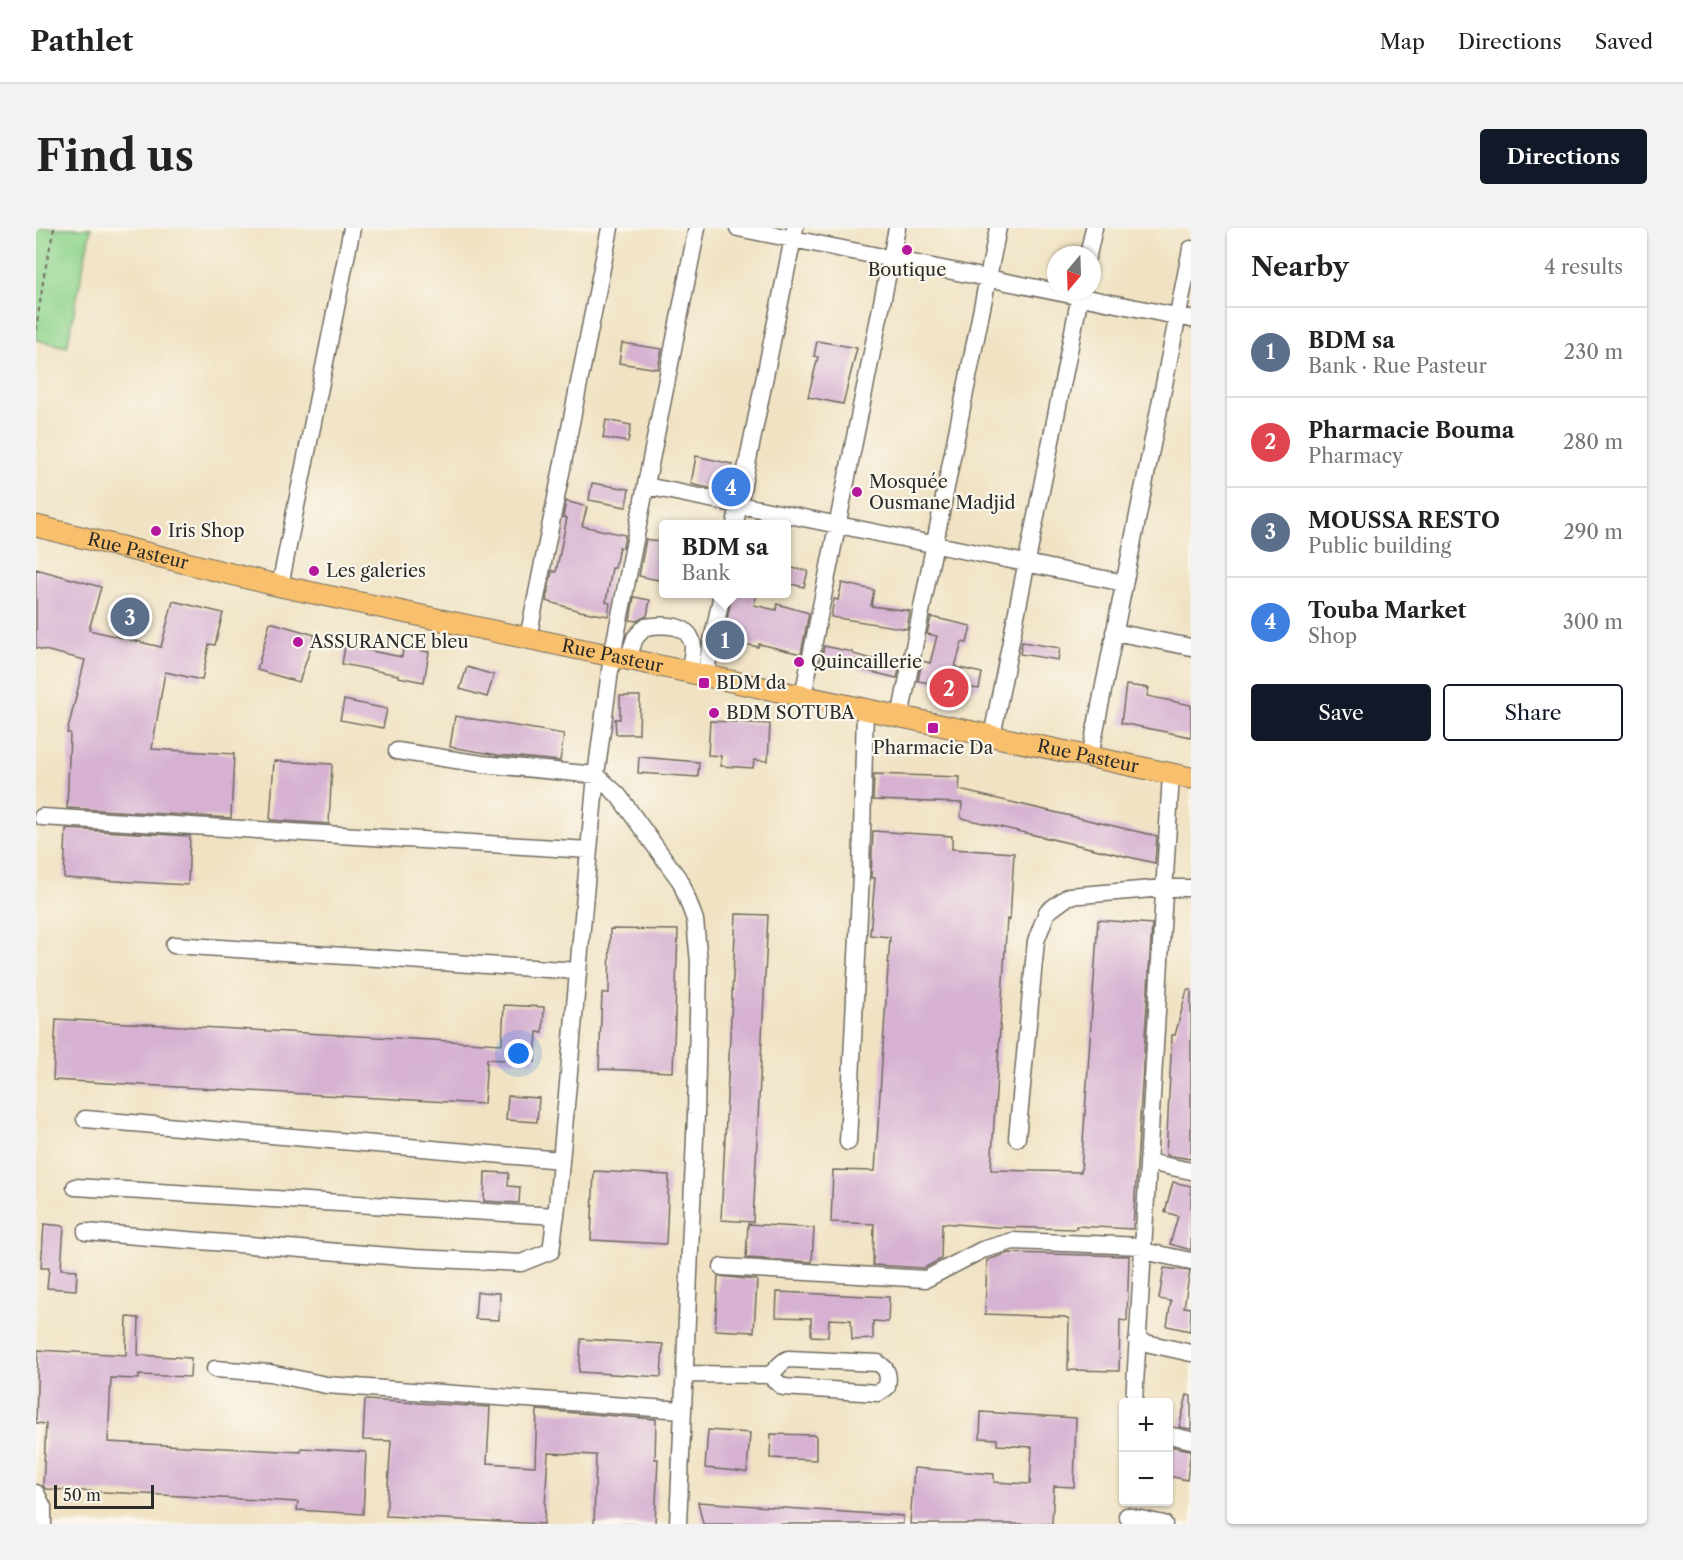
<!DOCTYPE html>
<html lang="en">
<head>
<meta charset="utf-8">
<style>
	:root { --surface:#fff; --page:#f2f2f2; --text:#222; --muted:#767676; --line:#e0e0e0; --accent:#111827 }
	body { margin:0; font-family:"Libre Caslon Text",serif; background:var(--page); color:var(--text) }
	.controls { position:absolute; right:18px; bottom:18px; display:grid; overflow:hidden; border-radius:6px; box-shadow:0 2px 4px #0004 }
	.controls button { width:54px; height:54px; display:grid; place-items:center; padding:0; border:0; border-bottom:2px solid var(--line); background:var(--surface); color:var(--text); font:30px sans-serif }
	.compass { position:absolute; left:1011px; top:18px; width:54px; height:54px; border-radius:50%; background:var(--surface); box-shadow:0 2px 4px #0004; rotate:199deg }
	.scale { position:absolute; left:18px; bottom:15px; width:100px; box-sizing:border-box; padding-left:6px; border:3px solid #2b2b2b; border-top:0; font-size:16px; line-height:21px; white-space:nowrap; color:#2b2b2b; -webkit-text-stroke:4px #fbf7ec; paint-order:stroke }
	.you { position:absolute; left:483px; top:826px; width:21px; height:21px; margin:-15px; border:4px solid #fff; border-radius:50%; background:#1a73e8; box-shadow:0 0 0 9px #1a73e833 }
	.badge { display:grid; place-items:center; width:39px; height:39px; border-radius:50%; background:var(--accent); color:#fff; font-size:20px; font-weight:700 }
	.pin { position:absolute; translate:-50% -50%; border:3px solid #fff; box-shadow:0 2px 6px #0006 }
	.popup { position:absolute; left:623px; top:292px; width:132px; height:78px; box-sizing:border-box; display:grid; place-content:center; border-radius:6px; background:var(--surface); filter:drop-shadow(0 2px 4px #0005); font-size:20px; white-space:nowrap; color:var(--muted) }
	.popup b { font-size:22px; color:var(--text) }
	.popup::after { content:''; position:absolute; left:50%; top:100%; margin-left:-12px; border:12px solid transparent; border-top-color:var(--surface) }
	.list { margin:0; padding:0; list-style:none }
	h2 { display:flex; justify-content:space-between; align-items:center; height:78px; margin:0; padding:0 24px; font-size:26px }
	h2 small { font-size:20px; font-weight:400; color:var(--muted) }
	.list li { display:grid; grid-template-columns:39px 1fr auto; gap:18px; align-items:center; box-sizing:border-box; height:90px; padding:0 24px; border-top:2px solid var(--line) }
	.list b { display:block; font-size:22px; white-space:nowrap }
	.list p { margin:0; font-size:20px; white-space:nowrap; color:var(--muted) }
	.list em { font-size:20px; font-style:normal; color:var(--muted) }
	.actions { display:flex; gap:12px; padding:18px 24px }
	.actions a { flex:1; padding:14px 0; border:2px solid var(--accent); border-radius:6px; text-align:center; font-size:21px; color:var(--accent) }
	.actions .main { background:var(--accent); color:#fff }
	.map { position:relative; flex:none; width:1155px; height:1296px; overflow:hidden; border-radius:6px }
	header { display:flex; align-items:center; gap:36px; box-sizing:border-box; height:84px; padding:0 30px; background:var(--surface); border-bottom:2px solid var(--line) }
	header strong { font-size:28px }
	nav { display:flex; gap:33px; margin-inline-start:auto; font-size:21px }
	.intro { display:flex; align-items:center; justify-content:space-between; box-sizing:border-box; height:144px; padding:0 36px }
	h1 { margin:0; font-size:42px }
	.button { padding:15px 27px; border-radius:6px; background:var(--accent); color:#fff; font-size:21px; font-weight:700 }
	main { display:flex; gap:36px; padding:0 36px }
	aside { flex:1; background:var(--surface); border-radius:6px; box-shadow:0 2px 4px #0004 }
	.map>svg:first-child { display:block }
	.green { fill:#8fd48d; stroke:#5d805c; stroke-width:1.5 }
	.building { fill:#d6b1d2 }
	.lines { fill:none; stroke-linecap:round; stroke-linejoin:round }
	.minor-casing { stroke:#706b60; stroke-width:19 }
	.major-casing { stroke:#706b60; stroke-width:23 }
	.path { stroke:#706b60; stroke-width:2; stroke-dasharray:4.5 4.5; stroke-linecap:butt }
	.minor { stroke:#fff; stroke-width:16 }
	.major { stroke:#f8bf6c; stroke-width:21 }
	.poi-dot { fill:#b5179e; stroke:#fbf7ec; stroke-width:2 }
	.labels { text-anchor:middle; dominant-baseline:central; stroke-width:4.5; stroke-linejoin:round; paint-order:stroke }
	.poi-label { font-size:18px; fill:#2b2b2b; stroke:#fbf7ec; text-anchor:start }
	.street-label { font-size:18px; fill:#2b2b2b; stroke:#fbf7ec }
</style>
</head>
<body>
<header>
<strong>Pathlet</strong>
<nav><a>Map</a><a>Directions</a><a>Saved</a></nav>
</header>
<div class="intro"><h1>Find us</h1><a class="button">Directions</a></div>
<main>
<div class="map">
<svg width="1155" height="1296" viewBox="0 0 1155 1296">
	<rect width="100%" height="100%" fill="#fbf7ec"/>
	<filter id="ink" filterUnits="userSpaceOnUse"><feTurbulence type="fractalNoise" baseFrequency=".0167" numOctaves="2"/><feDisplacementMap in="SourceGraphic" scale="12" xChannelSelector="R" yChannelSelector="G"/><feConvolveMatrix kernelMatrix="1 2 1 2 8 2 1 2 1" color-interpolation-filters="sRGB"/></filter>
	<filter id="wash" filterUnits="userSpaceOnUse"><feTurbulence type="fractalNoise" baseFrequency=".008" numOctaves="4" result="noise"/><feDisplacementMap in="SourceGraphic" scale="24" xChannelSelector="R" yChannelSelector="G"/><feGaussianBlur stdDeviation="1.35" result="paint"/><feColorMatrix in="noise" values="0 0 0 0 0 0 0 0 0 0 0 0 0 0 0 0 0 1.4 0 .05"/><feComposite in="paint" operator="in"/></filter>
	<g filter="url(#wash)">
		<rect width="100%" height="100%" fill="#f0e2c3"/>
		<path class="green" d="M0,0H55L31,119L0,112Z"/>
		<g id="blocks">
			<path class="building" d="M781,113L821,120L807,176L772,169L782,129L778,128Z
				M586,115L626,121L622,141L583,135Z
				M570,192L595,197L592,214L567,210Z
				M660,228L696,236L690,264L655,256Z
				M556,255L593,261L590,279L553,272Z
				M530,273L551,279L546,298L589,307L587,320L583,319L579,340H576L570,374L574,375L572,388L544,383L510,373L516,343L520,344L531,290L527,289Z
				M610,311L627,315V353L603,348Z
				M750,339L772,343L768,359L750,355Z
				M0,341L65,359L53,402L125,419L137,373L187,385L179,417L173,416L166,452L129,444L116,521L198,526L195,590L31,580L34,505H31L49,432L0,420Z
				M806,355L838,362L835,378L874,383L871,401L795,389L798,371L802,372Z
				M696,366H721L718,377L740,382L741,376L773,385L765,426L723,416L722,419L687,411Z
				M598,369L614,372L611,388L600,393L594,392Z
				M895,389L935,398L931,415L926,414L919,439L946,445L943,461L922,458V460L882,453L886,433L894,435L901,408L891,406Z
				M234,394L279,407L263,454L221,442Z
				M986,414L1024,420L1022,432L984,426Z
				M309,418L366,429L367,420L393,424L388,454L362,449V447L306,436Z
				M788,418L817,424V426L864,438L861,450L785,432Z
				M431,439L458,447L451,469L424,461Z
				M1090,457L1113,460L1111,468L1155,477V509L1085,495Z
				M584,468H604L603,506H580L579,491H584Z
				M308,472L351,481L347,500L304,492Z
				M419,488L528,506L524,533L462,527L414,519Z
				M674,493L734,496L732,533L718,532L717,540L685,538V528L672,527Z
				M603,529L663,534L662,549L602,545Z
				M238,533L296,536L293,596L234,592Z
				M838,546L924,549L923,562L1121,608L1119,635L925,590L926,575L837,572Z
				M30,601L154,608L152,657L28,650Z
				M837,603L916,608V621L978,625L974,692L971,691L955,942L1045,944L1062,692L1116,696L1097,1001L1040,998V1001L958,999L906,995L905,1031L888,1040L837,1037L838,996L795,994L797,942L839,943L854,709L834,707L839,650H835Z
				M700,686L732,687L717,994L685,992Z
				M574,701L642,702L637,844L563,841L566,765H573Z
				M1151,762H1155V931L1130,927L1136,807H1139Z
				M468,777L508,779L507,805L501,804L499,834L451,831L448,876L17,852L20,791L466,816Z
				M472,868L503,870L501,894L470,892Z
				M558,943L633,947L630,1016L555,1012Z
				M449,944L473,945L472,958L484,959L483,975L448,973Z
				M1137,954L1155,958V1022L1134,1016L1142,988L1129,984Z
				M8,996L28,998L25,1041L41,1042L40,1062L11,1060L13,1040H5Z
				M712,996L778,1000L776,1034L710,1030Z
				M973,1025L1093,1028L1091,1093L1084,1092L1083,1143L1032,1142L1033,1091L1029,1089L949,1086L951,1032Z
				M1128,1040L1154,1043L1148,1079L1155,1080L1154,1103L1131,1098L1135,1073L1123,1071Z
				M682,1048L721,1052L718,1104L679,1102Z
				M441,1064L464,1065L463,1092L439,1091Z
				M741,1064L853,1069L852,1094L837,1093V1111L816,1112L815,1092L793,1091L792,1109L775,1108V1090L740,1089Z
				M91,1089L103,1090L102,1127L155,1130L154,1149L103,1147V1151L75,1150L72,1214L265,1224V1220L330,1224L327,1286L261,1282L262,1274L10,1261L7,1258L10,1196L0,1195L2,1122L90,1127Z
				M545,1111L627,1116L625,1149L543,1144Z
				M1151,1167L1155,1168V1201L1143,1199Z
				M329,1172L454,1179L451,1235L499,1238L501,1182L620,1191L619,1231H622L619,1296H558L560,1227L512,1225L508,1296L350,1288L355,1213L327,1212Z
				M945,1184L1040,1190L1038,1259L1018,1258L1016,1296H874L878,1240L958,1246V1254L994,1256L996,1219L961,1217V1211L944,1210Z
				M672,1202L714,1205L711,1244L669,1240Z
				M735,1206L780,1207V1232L734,1230Z
				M1132,1218L1155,1222L1151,1252L1132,1248Z
				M662,1274L867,1288V1296H667Z"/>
		</g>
	</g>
	<g filter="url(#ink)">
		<use href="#blocks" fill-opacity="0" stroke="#706b60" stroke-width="1.5"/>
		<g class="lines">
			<g class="minor-casing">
				<path id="minor" d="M702,0L1155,91
					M1052,27L1058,0
					M610,258L1088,355
					M699,296L759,0
					M244,358L316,0
					M1078,404L1155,419
					M492,410L574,0
					M592,431L599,410L609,399C628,396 655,395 657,419C657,427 654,437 653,444
					M669,447L686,366
					M767,468L861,0
					M864,489L962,0
					M956,508L1045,63
					M361,523L446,536L560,547L582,567L645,654L659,692L663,735L660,886L642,1296
					M1054,528L1155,21
					M6,589L553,622
					M138,717L542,743
					M49,891L525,932
					M981,910L1000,713L1011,684L1033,668L1128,660H1155
					M812,914L825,646L829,481
					M1112,934L1155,943
					M39,959L520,988
					M50,1004L379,1030L485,1035L515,1023L521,978L553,622L560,547L576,428L661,0
					M1107,1023L1155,1033
					M686,1039L890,1051L946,1022L977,1013L1107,1018
					M1101,1113L1155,1125
					M179,1141L234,1145L290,1157L647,1182
					M649,1146L733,1147L747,1159L842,1165L851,1159C853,1148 852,1141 842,1135L752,1131C743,1135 741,1142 733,1147
					M1098,1174L1135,546
					M1132,1207L1155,1212
					M0,1265L7,1279V1296
					M1091,1288L1128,1296"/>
			</g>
			<g class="major-casing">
				<g id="major">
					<path id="s1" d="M0,298L244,358L1155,550"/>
				</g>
			</g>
			<path class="path" d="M0,102L8,47L18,0"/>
			<use href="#minor" class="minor"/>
			<use href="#major" class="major"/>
		</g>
	</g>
	<g class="poi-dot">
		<circle cx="871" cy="22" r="6"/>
		<circle cx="821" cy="264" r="6"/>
		<circle cx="120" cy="303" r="6"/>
		<circle cx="278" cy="343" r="6"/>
		<circle cx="262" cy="414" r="6"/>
		<circle cx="763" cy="434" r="6"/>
		<rect x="662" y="449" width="12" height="12" rx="3"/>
		<circle cx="678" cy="485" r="6"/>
		<rect x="891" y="494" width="12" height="12" rx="3"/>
	</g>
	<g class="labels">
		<g class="poi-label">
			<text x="871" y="42" text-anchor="middle">Boutique</text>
			<text x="833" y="254">Mosquée<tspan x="833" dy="21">Ousmane Madjid</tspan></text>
			<text x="132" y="303">Iris Shop</text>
			<text x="290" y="343">Les galeries</text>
			<text x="274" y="414">ASSURANCE bleu</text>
			<text x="775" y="434">Quincaillerie</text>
			<text x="680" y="455">BDM da</text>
			<text x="690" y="485">BDM SOTUBA</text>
			<text x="897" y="520" text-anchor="middle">Pharmacie Da</text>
		</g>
		<g class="street-label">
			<text stroke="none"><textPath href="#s1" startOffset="105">Rue Pasteur</textPath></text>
			<text stroke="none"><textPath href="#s1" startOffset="591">Rue Pasteur</textPath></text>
			<text stroke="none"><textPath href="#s1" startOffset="1077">Rue Pasteur</textPath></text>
		</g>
	</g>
</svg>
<div class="controls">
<button>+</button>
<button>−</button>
</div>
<svg class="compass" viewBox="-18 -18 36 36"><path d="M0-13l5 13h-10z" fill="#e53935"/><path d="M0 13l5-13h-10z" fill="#767676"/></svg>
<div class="scale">50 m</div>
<div class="you"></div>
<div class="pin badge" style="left:689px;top:412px;background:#5c6f8a">1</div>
<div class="popup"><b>BDM sa</b>Bank</div>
<div class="pin badge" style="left:913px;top:460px;background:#e0444e">2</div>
<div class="pin badge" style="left:94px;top:389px;background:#5c6f8a">3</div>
<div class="pin badge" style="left:695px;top:259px;background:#3f7fe0">4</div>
</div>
<aside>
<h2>Nearby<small>4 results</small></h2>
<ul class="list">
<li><span class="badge" style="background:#5c6f8a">1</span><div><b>BDM sa</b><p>Bank · Rue Pasteur</p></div><em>230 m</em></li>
<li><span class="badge" style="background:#e0444e">2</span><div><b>Pharmacie Bouma</b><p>Pharmacy</p></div><em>280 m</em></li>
<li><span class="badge" style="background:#5c6f8a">3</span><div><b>MOUSSA RESTO</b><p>Public building</p></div><em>290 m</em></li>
<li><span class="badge" style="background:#3f7fe0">4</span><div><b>Touba Market</b><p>Shop</p></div><em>300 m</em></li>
</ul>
<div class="actions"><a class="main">Save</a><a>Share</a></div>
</aside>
</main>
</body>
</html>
